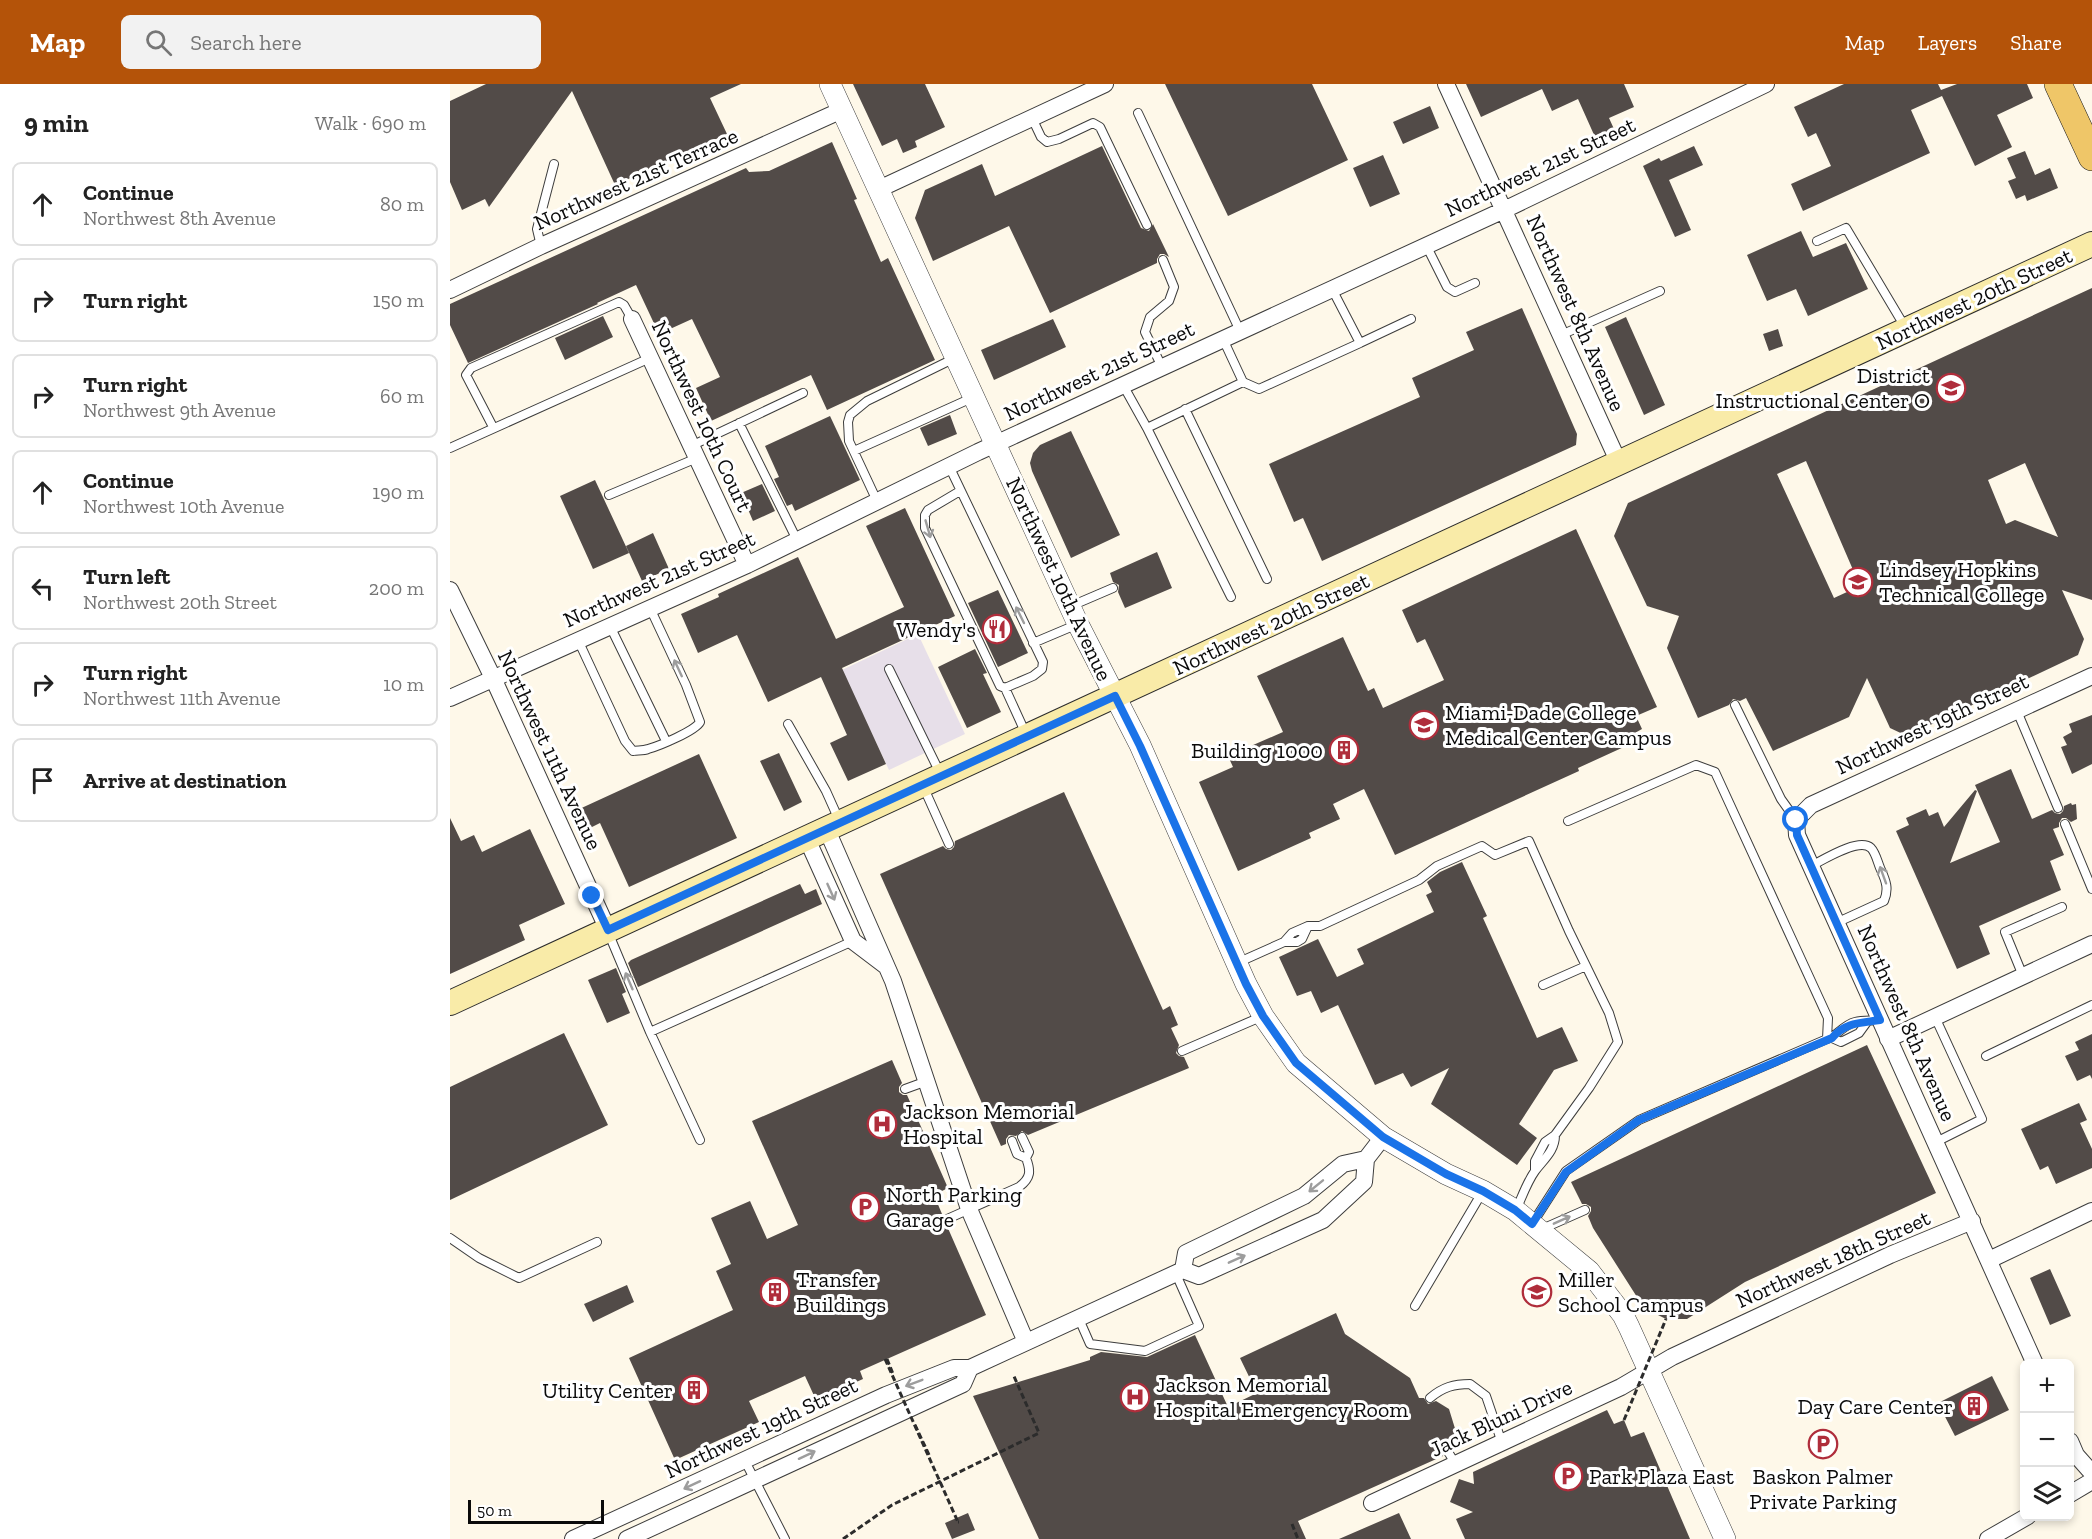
<!DOCTYPE html>
<html lang="en">
<head>
<meta charset="utf-8">
<style>
	:root { --surface:#fff; --page:#f2f2f2; --text:#222; --muted:#767676; --line:#e0e0e0; --accent:#b45309 }
	body { margin:0; font-family:"Zilla Slab",serif; background:var(--page); color:var(--text) }
	.controls { position:absolute; right:18px; bottom:18px; display:grid; overflow:hidden; border-radius:9px; box-shadow:0 3px 9px #0003 }
	.controls button { width:54px; height:54px; display:grid; place-items:center; padding:0; border:0; border-bottom:2px solid var(--line); background:var(--surface); color:var(--text); font:30px sans-serif }
	.scale { position:absolute; left:18px; bottom:15px; width:136px; box-sizing:border-box; padding-left:6px; border:3px solid #0a0a0a; border-top:0; font-size:16px; line-height:21px; white-space:nowrap; color:#0a0a0a; -webkit-text-stroke:4px #fff; paint-order:stroke }
	.stop { position:absolute; width:18px; height:18px; margin:-14px; border:4px solid #1a73e8; border-radius:50%; background:#fff }
	.stop.end { background:#1a73e8; border-color:#fff; box-shadow:0 2px 6px #0008 }
	.list { margin:0; padding:0; list-style:none }
	h2 { display:flex; justify-content:space-between; align-items:center; height:78px; margin:0; padding:0 24px; font-size:26px }
	h2 small { font-size:20px; font-weight:400; color:var(--muted) }
	.list li { display:grid; grid-template-columns:39px 1fr auto; gap:18px; align-items:center; box-sizing:border-box; height:84px; margin:0 12px 12px; padding:0 12px; border:2px solid var(--line); border-radius:9px }
	.list b { display:block; font-size:22px; white-space:nowrap }
	.list p { margin:0; font-size:20px; white-space:nowrap; color:var(--muted) }
	.list em { font-size:20px; font-style:normal; color:var(--muted) }
	.icon { flex:none; width:33px; height:33px; fill:none; stroke:currentColor; stroke-width:2; stroke-linecap:round; stroke-linejoin:round }
	.map { position:relative; flex:none; width:1642px; height:1455px; overflow:hidden }
	header { display:flex; align-items:center; gap:36px; box-sizing:border-box; height:84px; padding:0 30px; background:var(--accent); color:#fff }
	header strong { font-size:28px }
	nav { display:flex; gap:33px; margin-inline-start:auto; font-size:21px }
	.search { width:420px; height:54px; background:var(--page); display:flex; align-items:center; gap:15px; box-sizing:border-box; padding:0 21px; border-radius:9px; color:var(--muted); font-size:22px }
	main { display:flex }
	aside { flex:1; background:var(--surface) }
	.map>svg:first-child { display:block }
	.industrial { fill:#e7dfe9 }
	.building { fill:#524b48; fill-rule:evenodd }
	.lines { fill:none; stroke-linecap:round; stroke-linejoin:round }
	.service-casing { stroke:#3d3d3d; stroke-width:10 }
	.minor-casing { stroke:#3d3d3d; stroke-width:18 }
	.tertiary-casing { stroke:#3d3d3d; stroke-width:22 }
	.secondary-casing { stroke:#2c2c2c; stroke-width:26 }
	.primary-casing { stroke:#1b1b1b; stroke-width:28 }
	.path { stroke:#2c2c2c; stroke-width:3; stroke-dasharray:6 3; stroke-linecap:butt }
	.service { stroke:#fff; stroke-width:8 }
	.minor { stroke:#fff; stroke-width:16 }
	.tertiary { stroke:#fff; stroke-width:21 }
	.secondary { stroke:#f9eba8; stroke-width:24 }
	.primary { stroke:#efc668; stroke-width:27 }
	.path-bridge { stroke:#2c2c2c; stroke-width:3; stroke-dasharray:6 3; stroke-linecap:butt }
	.oneway { stroke:#9d9d9d }
	.route { stroke:#1a73e8; stroke-width:8 }
	.labels { text-anchor:middle; dominant-baseline:central; stroke-width:6; stroke-linejoin:round; paint-order:stroke }
	.street-label { font-size:22px; fill:#0a0a0a; stroke:#fff }
	.poi-label { font-size:22px; fill:#0a0a0a; stroke:#fff; text-anchor:start }
</style>
</head>
<body>
<header>
<strong>Map</strong>
<div class="search"><svg class="icon" aria-label="search" viewBox="0 0 24 24"><circle cx="10" cy="10" r="6"/><path d="M15 15l6 6"/></svg>Search here</div>
<nav><a>Map</a><a>Layers</a><a>Share</a></nav>
</header>
<main>
<aside>
<h2>9 min<small>Walk · 690 m</small></h2>
<ul class="list">
<li><svg class="icon" aria-label="ahead" viewBox="0 0 24 24"><path d="M12 20V5M6 11l6-6 6 6"/></svg><div><b>Continue</b><p>Northwest 8th Avenue</p></div><em>80 m</em></li>
<li><svg class="icon" aria-label="right" viewBox="0 0 24 24"><path d="M7 20v-9h11M14 6l5 5-5 5"/></svg><div><b>Turn right</b></div><em>150 m</em></li>
<li><svg class="icon" aria-label="right" viewBox="0 0 24 24"><path d="M7 20v-9h11M14 6l5 5-5 5"/></svg><div><b>Turn right</b><p>Northwest 9th Avenue</p></div><em>60 m</em></li>
<li><svg class="icon" aria-label="ahead" viewBox="0 0 24 24"><path d="M12 20V5M6 11l6-6 6 6"/></svg><div><b>Continue</b><p>Northwest 10th Avenue</p></div><em>190 m</em></li>
<li><svg class="icon" aria-label="left" viewBox="0 0 24 24"><path d="M17 20v-9H6M10 6l-5 5 5 5"/></svg><div><b>Turn left</b><p>Northwest 20th Street</p></div><em>200 m</em></li>
<li><svg class="icon" aria-label="right" viewBox="0 0 24 24"><path d="M7 20v-9h11M14 6l5 5-5 5"/></svg><div><b>Turn right</b><p>Northwest 11th Avenue</p></div><em>10 m</em></li>
<li><svg class="icon" aria-label="arrive" viewBox="0 0 24 24"><path d="M6 21V4h12l-3 4 3 4H6"/></svg><div><b>Arrive at destination</b></div></li>
</ul>
</aside>
<div class="map">
<svg width="1642" height="1455" viewBox="0 0 1642 1455">
	<rect width="100%" height="100%" fill="#fef8e9"/>
	<path class="industrial" d="M468,550L515,650L439,686L392,586Z"/>
	<path class="building" d="M36,0H291L260,14L277,50L165,101L122,7L39,123L35,115L12,126L0,98V17Z
		M403,0H475L495,43L465,57L467,63L453,69L447,55L432,62Z
		M715,0H862L898,76L778,132Z
		M1016,0H1174L1184,23L1159,34L1164,45L1145,53L1128,15L1102,27L1092,5L1031,33Z
		M1394,0H1488L1491,6L1507,0H1577L1583,14L1547,31L1562,63L1525,82L1492,12L1461,26L1480,69L1353,127L1341,100L1381,82L1366,49L1358,53L1344,23Z
		M980,22L989,44L953,60L943,38Z
		M382,58L407,115L404,116L431,178L438,174L485,276L377,326L361,291L261,337L246,304L270,293L242,235L209,250L186,201L147,219L148,220L18,279L0,241V220L296,84L299,88L319,87Z
		M652,62L691,144L699,147L703,140L719,173L714,170H710L707,175V179L600,229L559,142L483,177L465,134L475,106L532,80L545,112Z
		M1244,62L1253,81L1219,96L1241,146L1225,153L1193,82L1209,74L1211,77Z
		M1575,67L1585,91L1600,84L1608,104L1577,117L1575,111L1566,115L1558,97L1566,94L1557,74Z
		M933,71L950,110L920,123L903,84Z
		M1351,147L1363,173L1396,159L1418,205L1358,232L1346,205L1317,217L1297,171Z
		M1642,204V516L1612,506L1634,555L1628,571L1457,652L1440,644L1417,594L1399,633L1323,667L1296,614L1290,617L1283,615L1279,621L1248,634L1217,564L1229,532L1197,522L1164,452L1178,419ZM1356,377L1410,502L1384,514L1327,390ZM1575,379L1585,402L1608,453L1565,436L1556,440L1538,396Z
		M1072,224L1127,350L1126,361L872,477L853,434L844,438L819,380L970,313L962,294L1024,266L1016,248Z
		M153,232L163,253L115,276L105,254Z
		M1176,233L1215,321L1194,331L1155,243Z
		M603,235L616,263L544,296L531,266Z
		M1328,245L1333,262L1319,267L1313,250Z
		M500,331L507,350L478,362L470,344Z
		M380,332L410,396L345,427L342,420L337,422L324,395L329,393L315,362Z
		M621,347L670,451L621,474L582,387L580,379L583,369L590,361Z
		M145,396L179,469L143,485L110,412Z
		M312,400L325,427L303,437L291,409Z
		M455,424L505,532L392,584L436,680L398,697L380,659L397,651L371,593L318,618L287,551L248,569L231,530L269,513L268,510L348,473L386,555L454,523L416,442Z
		M1126,445L1207,623L1186,632L1192,645L1183,650L1187,657L1128,684L1129,687L945,771L914,705L883,720L890,735L859,749L861,754L788,787L749,698L783,683L778,672L833,648L807,592L893,553L918,607L924,604L933,624L994,596L975,555L967,559L952,526Z
		M203,449L219,485L192,497L176,462Z
		M707,468L722,504L675,524L668,508L669,501L663,498L660,489Z
		M548,506L578,569L548,583L518,519Z
		M525,565L537,589L533,590L551,628L517,644L488,583Z
		M1642,631V680L1622,690L1611,663L1617,661L1613,653L1622,648L1619,640Z
		M329,669L352,718L334,727L310,677Z
		M249,670L287,754L179,803L150,739L134,747L125,727Z
		M1561,685L1582,735L1602,726L1605,729L1610,730L1613,727L1614,722L1621,719L1622,721L1626,720L1627,735L1621,738L1616,734H1612L1609,739V743L1603,745L1614,771L1600,777L1611,806L1529,842L1540,870L1507,885L1446,747L1459,741L1456,734L1476,725L1479,732L1488,728L1494,743L1525,706L1527,707L1500,779L1550,758L1525,701Z
		M614,708L713,926L720,922L728,941L721,944L729,961L726,969L729,972L734,973L739,984L578,1051L572,1047L566,1052L559,1051L556,1055V1060L551,1062L430,790L493,762L496,765L501,766L504,763L505,757Z
		M0,734L11,757L24,751L32,768L80,745L115,820L69,841L75,856L0,890Z
		M1012,778L1037,832L1033,834L1087,954L1112,943L1128,977L1104,986L1069,1040L1087,1054L1067,1081L981,1020L999,984L961,1003L953,989L925,1001L888,921L871,929L861,907L847,912L829,873L868,855L887,893L914,880L907,865L984,828L976,811L982,808L977,798L990,788Z
		M350,800L355,810L366,805L372,820L188,903L178,879L181,876Z
		M166,884L176,908L172,910L180,929L157,939L138,896Z
		M114,949L158,1041L0,1116V1003Z
		M1642,950V995L1640,991L1627,997L1615,972L1629,966L1625,958Z
		M1417,961L1486,1109L1295,1198L1237,1235H1216L1194,1224L1143,1144L1138,1132L1141,1127V1123L1136,1120H1132L1121,1098Z
		M442,976L452,999L449,1003V1008L453,1011H457L498,1104L484,1111L492,1130L490,1133L489,1138L492,1141L497,1142L536,1231L410,1287L413,1295L366,1316L355,1292L299,1317L309,1338L225,1376L179,1274L283,1226L266,1187L281,1180L261,1134L300,1117L317,1155L348,1141L302,1037Z
		M1629,1019L1637,1036L1630,1039L1642,1065V1084L1606,1100L1598,1082L1590,1086L1571,1045Z
		M1600,1185L1621,1232L1600,1241L1580,1194Z
		M177,1201L184,1218L143,1238L134,1220Z
		M886,1229L895,1250L960,1294L969,1314H974L978,1320L986,1317L999,1325L1007,1351L1001,1361L996,1360L992,1362L991,1367L993,1372L848,1437L856,1455H589L523,1312L640,1276V1273L651,1268L697,1273L745,1251L778,1323L807,1309L790,1274Z
		M1542,1292L1559,1326L1505,1352L1488,1319Z
		M1157,1326L1164,1340L1174,1336L1181,1353L1194,1348L1240,1455H1015L1006,1435L1023,1428L1000,1418L1009,1395L1024,1400L1023,1388Z
		M518,1429L525,1446L502,1455L495,1439Z
		M949,1429L961,1455H889Z"/>
	<g class="lines">
		<g class="service-casing">
			<path id="service" d="M688,29L790,247
				M582,34L591,53L597,58L609,55L643,39L650,43L697,141
				M1367,157L1396,144L1455,243
				M976,161L997,203L1005,208L1025,199
				M91,162L87,145L104,80
				M1111,251L1210,207
				M773,255L793,298L809,305L910,259L882,205
				M910,259L961,235
				M712,283L695,248L700,233L719,217L724,203L713,176
				M673,301L697,344L781,513
				M735,325L817,495
				M289,339L347,456
				M43,343L16,291L21,284L169,218L174,221L182,235
				M697,344L793,298
				M241,362L353,309
				M0,364L200,274
				M404,367L524,313
				M499,382L593,578L592,585L583,592L555,604
				M510,407L478,426L475,431V444L550,602L555,604L576,650
				M159,411L247,374
				M427,417L399,357L398,338L400,331L417,317L505,274
				M621,522L663,504
				M160,542L216,657
				M128,556L175,657L183,667C187,666 193,667 198,665C209,662 245,647 250,638L236,601L200,524
				M583,559L628,540
				M439,585L490,689
				M1285,621L1331,715L1346,736
				M1567,627L1608,724
				M338,640L376,707L389,736
				M473,702L499,760
				M1615,740L1642,805
				M1361,782C1373,776 1409,753 1421,764C1426,769 1428,780 1431,786C1436,797 1439,805 1434,817L1386,839
				M858,842H870L969,796L987,782L1032,762L1045,771L1079,757L1119,847L1159,929L1168,958L1139,1004L1105,1051L1095,1058L1085,1077V1086
				M158,848L200,948L250,1056
				M787,879L834,858H847L852,855L858,842L842,849L834,858
				M1573,892L1555,848L1612,823
				M1093,901L1136,882
				M1485,933L1532,1035L1486,1058
				M200,948L403,857
				M1382,954L1391,958L1409,949L1417,938
				M1377,955C1386,953 1393,941 1405,938C1413,936 1422,937 1430,936
				M732,967L813,932
				M1536,972L1642,921
				M455,1005L477,997
				M562,1057L567,1070L576,1074
				M1066,1126C1072,1113 1077,1098 1085,1087C1094,1075 1105,1067 1105,1051
				M495,1136L569,1103C581,1094 581,1087 576,1074L579,1068L572,1053
				M1082,1140L1116,1087L1189,1036L1377,955L1378,934L1265,688L1246,681L1118,737
				M1092,1145L1135,1126
				M0,1154L29,1174L69,1194L147,1158
				M965,1222L1033,1107
				M629,1235L640,1260L695,1267L749,1242L726,1190
				M980,1314C993,1303 1004,1300 1020,1300L1036,1312L1052,1359
				M997,1366L1006,1381
				M295,1377L335,1455"/>
		</g>
		<g class="minor-casing">
			<path id="minor" d="M996,0L1169,379
				M429,105L655,0
				M0,206L91,162L392,26
				M182,235L297,481
				M0,506L43,594L158,846
				M0,614L297,481L528,368L1054,126L1316,0
				M377,746L443,897L519,1125L576,1258
				M357,755L403,857L436,882
				M1438,955L1642,860
				M1539,1176L1642,1127
				M733,1186L749,1192L873,1136L914,1098L916,1075L933,1053
				M733,1186L736,1169L854,1112L893,1080L916,1075
				M1585,1280L1347,751L1346,736L1361,721L1642,592
				M1620,1357L1626,1371L1642,1389
				M1620,1410L1642,1397
				M922,1419L1171,1303L1222,1273L1440,1171L1522,1137
				M123,1455L436,1311L504,1284H520L733,1186
				M177,1455L513,1300L520,1284
				M1538,1455L1578,1432"/>
		</g>
		<g class="tertiary-casing">
			<path id="tertiary" d="M380,0L628,540L690,661L796,900L813,932L846,979L933,1053L996,1090L1033,1107L1065,1126L1139,1187L1173,1231L1179,1243L1275,1455"/>
		</g>
		<g class="secondary-casing">
			<path id="secondary" d="M0,919L1642,160"/>
		</g>
		<g class="primary-casing">
			<path id="primary" d="M1608,0L1642,73"/>
		</g>
		<path class="path" d="M437,1275L443,1290
			M465,1341L480,1373
			M508,1438H509
			M842,1440L848,1455
			M393,1455L442,1421L589,1349L563,1290"/>
		<use href="#service" class="service"/>
		<use href="#minor" class="minor"/>
		<use href="#tertiary" class="tertiary"/>
		<use href="#secondary" class="secondary"/>
		<use href="#primary" class="primary"/>
		<path class="path-bridge" d="M435,1275L508,1438
			M1174,1336L1216,1235"/>
	</g>
	<defs><path id="oneway-shaft" d="M-6 0H5M1.5-3L5.5 0L1.5 3" fill="none" stroke-width="1.6" stroke-linecap="round" stroke-linejoin="round" transform="scale(1.5)"/></defs>
	<g class="oneway">
		<use href="#oneway-shaft" transform="translate(478 445) rotate(74)"/>
		<use href="#oneway-shaft" transform="translate(570 531) rotate(-116)"/>
		<use href="#oneway-shaft" transform="translate(228 584) rotate(-115)"/>
		<use href="#oneway-shaft" transform="translate(1433 791) rotate(-110)"/>
		<use href="#oneway-shaft" transform="translate(381 808) rotate(66)"/>
		<use href="#oneway-shaft" transform="translate(179 897) rotate(-113)"/>
		<use href="#oneway-shaft" transform="translate(866 1102) rotate(141)"/>
		<use href="#oneway-shaft" transform="translate(1112 1136) rotate(-24)"/>
		<use href="#oneway-shaft" transform="translate(787 1175) rotate(-24)"/>
		<use href="#oneway-shaft" transform="translate(464 1299) rotate(159)"/>
		<use href="#oneway-shaft" transform="translate(357 1371) rotate(-25)"/>
		<use href="#oneway-shaft" transform="translate(242 1401) rotate(155)"/>
	</g>
	<g class="lines">
		<path class="route" d="M142,812L158,846L665,612L690,662L796,900L813,932L846,979L933,1053L996,1090L1033,1107L1065,1126L1082,1140L1116,1088L1189,1036L1382,954C1395,938 1412,939 1430,936L1347,751L1346,736"/>
	</g>
	<defs>
		<g id="school-ring" transform="scale(1.5)"><circle r="9.5" fill="#fff" stroke="#af2d3b" stroke-width="1.5"/><path d="M0-5L7-2L0 1L-7-2ZM-4 1L0 2.5L4 1V4Q0 6-4 4Z" fill="#af2d3b"/></g>
		<g id="university-ring" transform="scale(1.5)"><circle r="9.5" fill="#fff" stroke="#af2d3b" stroke-width="1.5"/><path d="M0-5L7-2L0 1L-7-2ZM-4 1L0 2.5L4 1V4Q0 6-4 4Z" fill="#af2d3b"/></g>
		<g id="restaurant-ring" transform="scale(1.5)"><circle r="9.5" fill="#fff" stroke="#af2d3b" stroke-width="1.5"/><path d="M-5-6h1v4h1v-4h1v4h1v-4h1v5L-1.5 .5V6h-2V.5L-5-1ZM5-6V6H3V1.5H1.5Q1.5-4 5-6Z" fill="#af2d3b"/></g>
		<g id="building-ring" transform="scale(1.5)"><circle r="9.5" fill="#fff" stroke="#af2d3b" stroke-width="1.5"/><path d="M-4-6H4V6H1V3H-1V6H-4ZM-2.5-4.3h1.7v1.8h-1.7ZM.8-4.3h1.7v1.8H.8ZM-2.5-1h1.7V.8h-1.7ZM.8-1h1.7V.8H.8Z" fill="#af2d3b"/></g>
		<g id="hospital-ring" transform="scale(1.5)"><circle r="9.5" fill="#fff" stroke="#af2d3b" stroke-width="1.5"/><path d="M-5-5h3v3.5h4V-5h3V5h-3V1.5h-4V5h-3Z" fill="#af2d3b"/></g>
		<g id="parking-ring" transform="scale(1.5)"><circle r="9.5" fill="#fff" stroke="#af2d3b" stroke-width="1.5"/><path d="M-3.5-5.5H1a3.5 3.5 0 0 1 0 7H-1V5.5H-3.5ZM-1-3.4V-.6H.8a1.4 1.4 0 0 0 0-2.8Z" fill="#af2d3b"/></g>
	</defs>
	<g fill-rule="evenodd">
		<use href="#school-ring" x="1501" y="304"/>
		<use href="#university-ring" x="1408" y="498"/>
		<use href="#restaurant-ring" x="547" y="545"/>
		<use href="#university-ring" x="974" y="641"/>
		<use href="#building-ring" x="894" y="666"/>
		<use href="#hospital-ring" x="432" y="1040"/>
		<use href="#parking-ring" x="415" y="1123"/>
		<use href="#building-ring" x="325" y="1208"/>
		<use href="#university-ring" x="1087" y="1208"/>
		<use href="#building-ring" x="244" y="1306"/>
		<use href="#hospital-ring" x="685" y="1313"/>
		<use href="#building-ring" x="1524" y="1322"/>
		<use href="#parking-ring" x="1373" y="1360"/>
		<use href="#parking-ring" x="1118" y="1392"/>
	</g>
	<g class="labels">
		<g class="street-label">
			<text transform="translate(1090 83) rotate(-25)">Northwest 21st Street</text>
			<text transform="translate(186 95) rotate(-24)">Northwest 21st Terrace</text>
			<text transform="translate(1524 215) rotate(-25)">Northwest 20th Street</text>
			<text transform="translate(1126 229) rotate(66)">Northwest 8th Avenue</text>
			<text transform="translate(649 287) rotate(-25)">Northwest 21st Street</text>
			<text transform="translate(252 332) rotate(65)">Northwest 10th Court</text>
			<text transform="translate(209 495) rotate(-24)">Northwest 21st Street</text>
			<text transform="translate(609 495) rotate(65)">Northwest 10th Avenue</text>
			<text transform="translate(821 540) rotate(-25)">Northwest 20th Street</text>
			<text transform="translate(1482 640) rotate(-25)">Northwest 19th Street</text>
			<text transform="translate(100 666) rotate(65)">Northwest 11th Avenue</text>
			<text transform="translate(1457 939) rotate(66)">Northwest 8th Avenue</text>
			<text transform="translate(1383 1175) rotate(-24)">Northwest 18th Street</text>
			<text transform="translate(1051 1334) rotate(-25)">Jack Bluni Drive</text>
			<text transform="translate(311 1344) rotate(-25)">Northwest 19th Street</text>
		</g>
		<g class="poi-label">
			<text x="1480" y="291" text-anchor="end">District<tspan x="1480" dy="25">Instructional Center O</tspan></text>
			<text x="1429" y="485">Lindsey Hopkins<tspan x="1429" dy="25">Technical College</tspan></text>
			<text x="526" y="545" text-anchor="end">Wendy's</text>
			<text x="995" y="628">Miami-Dade College<tspan x="995" dy="25">Medical Center Campus</tspan></text>
			<text x="873" y="666" text-anchor="end">Building 1000</text>
			<text x="453" y="1027">Jackson Memorial<tspan x="453" dy="25">Hospital</tspan></text>
			<text x="436" y="1110">North Parking<tspan x="436" dy="25">Garage</tspan></text>
			<text x="346" y="1195">Transfer<tspan x="346" dy="25">Buildings</tspan></text>
			<text x="1108" y="1195">Miller<tspan x="1108" dy="25">School Campus</tspan></text>
			<text x="706" y="1300">Jackson Memorial<tspan x="706" dy="25">Hospital Emergency Room</tspan></text>
			<text x="223" y="1306" text-anchor="end">Utility Center</text>
			<text x="1503" y="1322" text-anchor="end">Day Care Center</text>
			<text x="1139" y="1392">Park Plaza East</text>
			<text x="1373" y="1392" text-anchor="middle">Baskon Palmer<tspan x="1373" dy="25">Private Parking</tspan></text>
		</g>
	</g>
</svg>
<div class="controls">
<button>+</button>
<button>−</button>
<button><svg class="icon" aria-label="layers" viewBox="0 0 24 24"><path d="M12 4l9 5-9 5-9-5zM3 14l9 5 9-5"/></svg></button>
</div>
<div class="scale">50 m</div>
<div class="stop" style="left:1346px;top:736px"></div>
<div class="stop end" style="left:142px;top:812px"></div>
</div>
</main>
</body>
</html>
